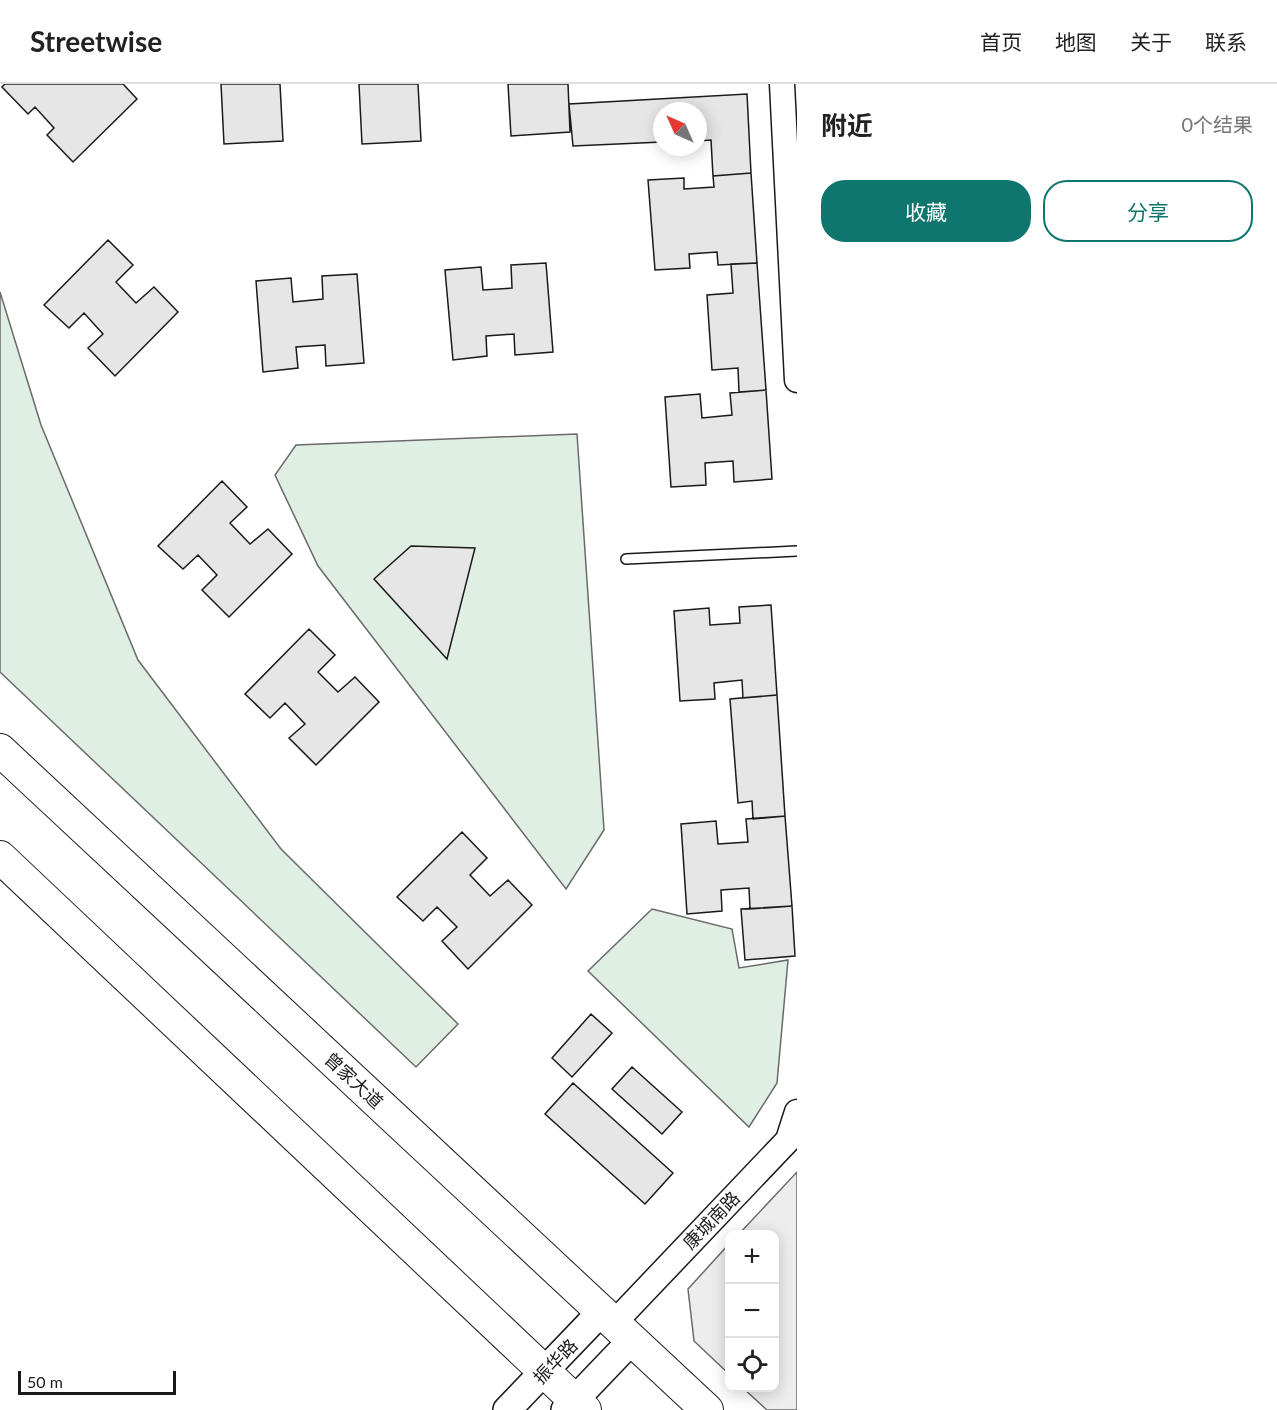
<!DOCTYPE html>
<html lang="zh">
<head>
<meta charset="utf-8">
<style>
	:root { --surface:#fff; --page:#f6f6f6; --text:#222; --muted:#767676; --line:#e0e0e0; --accent:#0f766e }
	body { margin:0; font-family:Lato,"Noto Sans SC",sans-serif; background:var(--page); color:var(--text) }
	.controls { position:absolute; right:18px; bottom:18px; display:grid; overflow:hidden; border-radius:12px; box-shadow:0 3px 15px #0003 }
	.controls button { width:54px; height:54px; display:grid; place-items:center; padding:0; border:0; border-bottom:2px solid var(--line); background:var(--surface); color:var(--text); font:30px sans-serif }
	.compass { position:absolute; left:653px; top:18px; width:54px; height:54px; border-radius:50%; background:var(--surface); box-shadow:0 3px 15px #0003; rotate:315deg }
	.scale { position:absolute; left:18px; bottom:15px; width:158px; box-sizing:border-box; padding-left:6px; border:3px solid #1a1a1a; border-top:0; font-size:16px; line-height:21px; white-space:nowrap; color:#1a1a1a; -webkit-text-stroke:4px #fff; paint-order:stroke }
	.list { margin:0; padding:0; list-style:none }
	h2 { display:flex; justify-content:space-between; align-items:center; height:78px; margin:0; padding:0 24px; font-size:26px }
	h2 small { font-size:20px; font-weight:400; color:var(--muted) }
	.actions { display:flex; gap:12px; padding:18px 24px }
	.actions a { flex:1; padding:14px 0; border:2px solid var(--accent); border-radius:24px; text-align:center; font-size:21px; color:var(--accent) }
	.actions .main { background:var(--accent); color:#fff }
	.icon { flex:none; width:33px; height:33px; fill:none; stroke:currentColor; stroke-width:2; stroke-linecap:round; stroke-linejoin:round }
	.map { position:relative; flex:none; width:797px; height:1326px; overflow:hidden }
	header { display:flex; align-items:center; gap:36px; box-sizing:border-box; height:84px; padding:0 30px; background:var(--surface); border-bottom:2px solid var(--line) }
	header strong { font-size:28px }
	nav { display:flex; gap:33px; margin-inline-start:auto; font-size:21px }
	main { display:flex }
	aside { flex:1; background:var(--surface) }
	.map>svg:first-child { display:block }
	.green { fill:#e0efe3; stroke:#6a6a6a; stroke-width:1.5 }
	.parking { fill:#ededed; stroke:#6a6a6a; stroke-width:1.5 }
	.building { fill:#e6e6e6; stroke:#1a1a1a; stroke-width:1.5 }
	.lines { fill:none; stroke-linecap:round; stroke-linejoin:round }
	.service-casing { stroke:#1a1a1a; stroke-width:12 }
	.tertiary-casing { stroke:#1a1a1a; stroke-width:27 }
	.secondary-casing { stroke:#1a1a1a; stroke-width:30 }
	.trunk-casing { stroke:#1a1a1a; stroke-width:34 }
	.service { stroke:#fff; stroke-width:9 }
	.tertiary { stroke:#fff; stroke-width:24 }
	.secondary { stroke:#fff; stroke-width:27 }
	.trunk { stroke:#fff; stroke-width:32 }
	.labels { text-anchor:middle; dominant-baseline:central; stroke-width:4.5; stroke-linejoin:round; paint-order:stroke }
	.street-label { font-size:18px; fill:#1a1a1a; stroke:#fff }
</style>
</head>
<body>
<header>
<strong>Streetwise</strong>
<nav><a>首页</a><a>地图</a><a>关于</a><a>联系</a></nav>
</header>
<main>
<div class="map">
<svg width="797" height="1326" viewBox="0 0 797 1326">
	<rect width="100%" height="100%" fill="#fff"/>
	<path class="green" d="M0,208L41,341L138,576L281,765L458,940L416,983L0,588Z
		M577,350L604,746L566,805L318,482L275,391L296,361Z
		M652,825L732,845L739,884L788,876L777,999L749,1043L588,887Z"/>
	<path class="parking" d="M797,1088V1326H767L743,1304H774V1150H739Z
		M729,1160V1290L694,1257L688,1205Z"/>
	<path class="building" d="M5,0H123L137,15L73,78L47,51L54,44L35,23L28,30L2,3Z
		M221,0H280L283,57L224,60Z
		M359,0H418L421,57L362,60Z
		M508,0H568L570,48L511,52Z
		M747,10L751,89L713,92L711,56L698,57V27H662V58L573,62L569,20Z
		M751,89L757,179L718,181L717,168L689,170L690,184L655,186L648,96L684,94V105L714,103L713,92Z
		M108,156L133,181L116,198L136,219L154,203L178,228L115,292L88,264L103,250L84,229L69,244L44,221Z
		M546,179L553,268L515,271L514,250L486,252L487,272L453,276L445,186L481,183L483,206L512,204L511,181Z
		M757,179L766,306L739,308L738,284L712,286L707,211L733,209L731,180Z
		M357,190L364,279L326,282L325,261L296,263L298,284L263,288L256,197L291,194L293,218L323,215L322,192Z
		M766,306L772,395L734,398L733,377L705,379L706,401L671,403L665,313L700,310L702,334L732,331L730,309Z
		M222,397L247,423L230,439L250,460L268,445L292,470L229,533L202,506L217,491L198,471L183,485L158,462Z
		M411,462L475,464L447,575L374,495Z
		M771,521L777,611L743,614L742,596L714,599L715,615L680,617L674,527L709,524L710,541L740,539L739,523Z
		M309,545L335,571L318,588L338,608L355,593L379,618L316,681L289,654L305,640L285,619L270,634L245,610Z
		M777,611L785,732L753,735L752,717L738,719L730,615Z
		M785,732L792,822L750,825L749,804L721,806L722,827L687,830L681,740L716,737L718,760L748,758L746,735Z
		M462,748L487,774L470,791L490,812L508,796L532,821L468,885L442,857L457,843L437,823L423,837L397,813Z
		M792,822L795,872L745,876L741,825Z
		M591,930L612,949L572,993L552,974Z
		M632,983L682,1028L662,1050L612,1005Z
		M573,999L673,1089L645,1120L545,1030Z"/>
	<g class="lines">
		<g class="service-casing">
			<path id="service" d="M626,475L797,467"/>
		</g>
		<g class="tertiary-casing">
			<path id="tertiary" d="M782,0L797,296
				M614,1239L788,1056L797,1028"/>
		</g>
		<g class="secondary-casing">
			<path id="secondary" d="M507,1326L602,1227
				M565,1326L632,1256"/>
		</g>
		<g class="trunk-casing">
			<path id="trunk" d="M0,666L707,1326
				M0,773L585,1326"/>
		</g>
		<use href="#service" class="service"/>
		<use href="#tertiary" class="tertiary"/>
		<use href="#secondary" class="secondary"/>
		<use href="#trunk" class="trunk"/>
	</g>
	<g class="labels">
		<g class="street-label">
			<text transform="translate(354 996) rotate(43)">曾家大道</text>
			<text transform="translate(711 1136) rotate(-46)">康城南路</text>
			<text transform="translate(555 1277) rotate(-46)">振华路</text>
		</g>
	</g>
</svg>
<div class="controls">
<button>+</button>
<button>−</button>
<button><svg class="icon" aria-label="locate" viewBox="0 0 24 24"><circle cx="12" cy="12" r="6"/><path d="M12 2v4M12 18v4M2 12h4M18 12h4"/></svg></button>
</div>
<svg class="compass" viewBox="-18 -18 36 36"><path d="M0-13l5 13h-10z" fill="#e53935"/><path d="M0 13l5-13h-10z" fill="#767676"/></svg>
<div class="scale">50 m</div>
</div>
<aside>
<h2>附近<small>0个结果</small></h2>
<ul class="list">
</ul>
<div class="actions"><a class="main">收藏</a><a>分享</a></div>
</aside>
</main>
</body>
</html>
